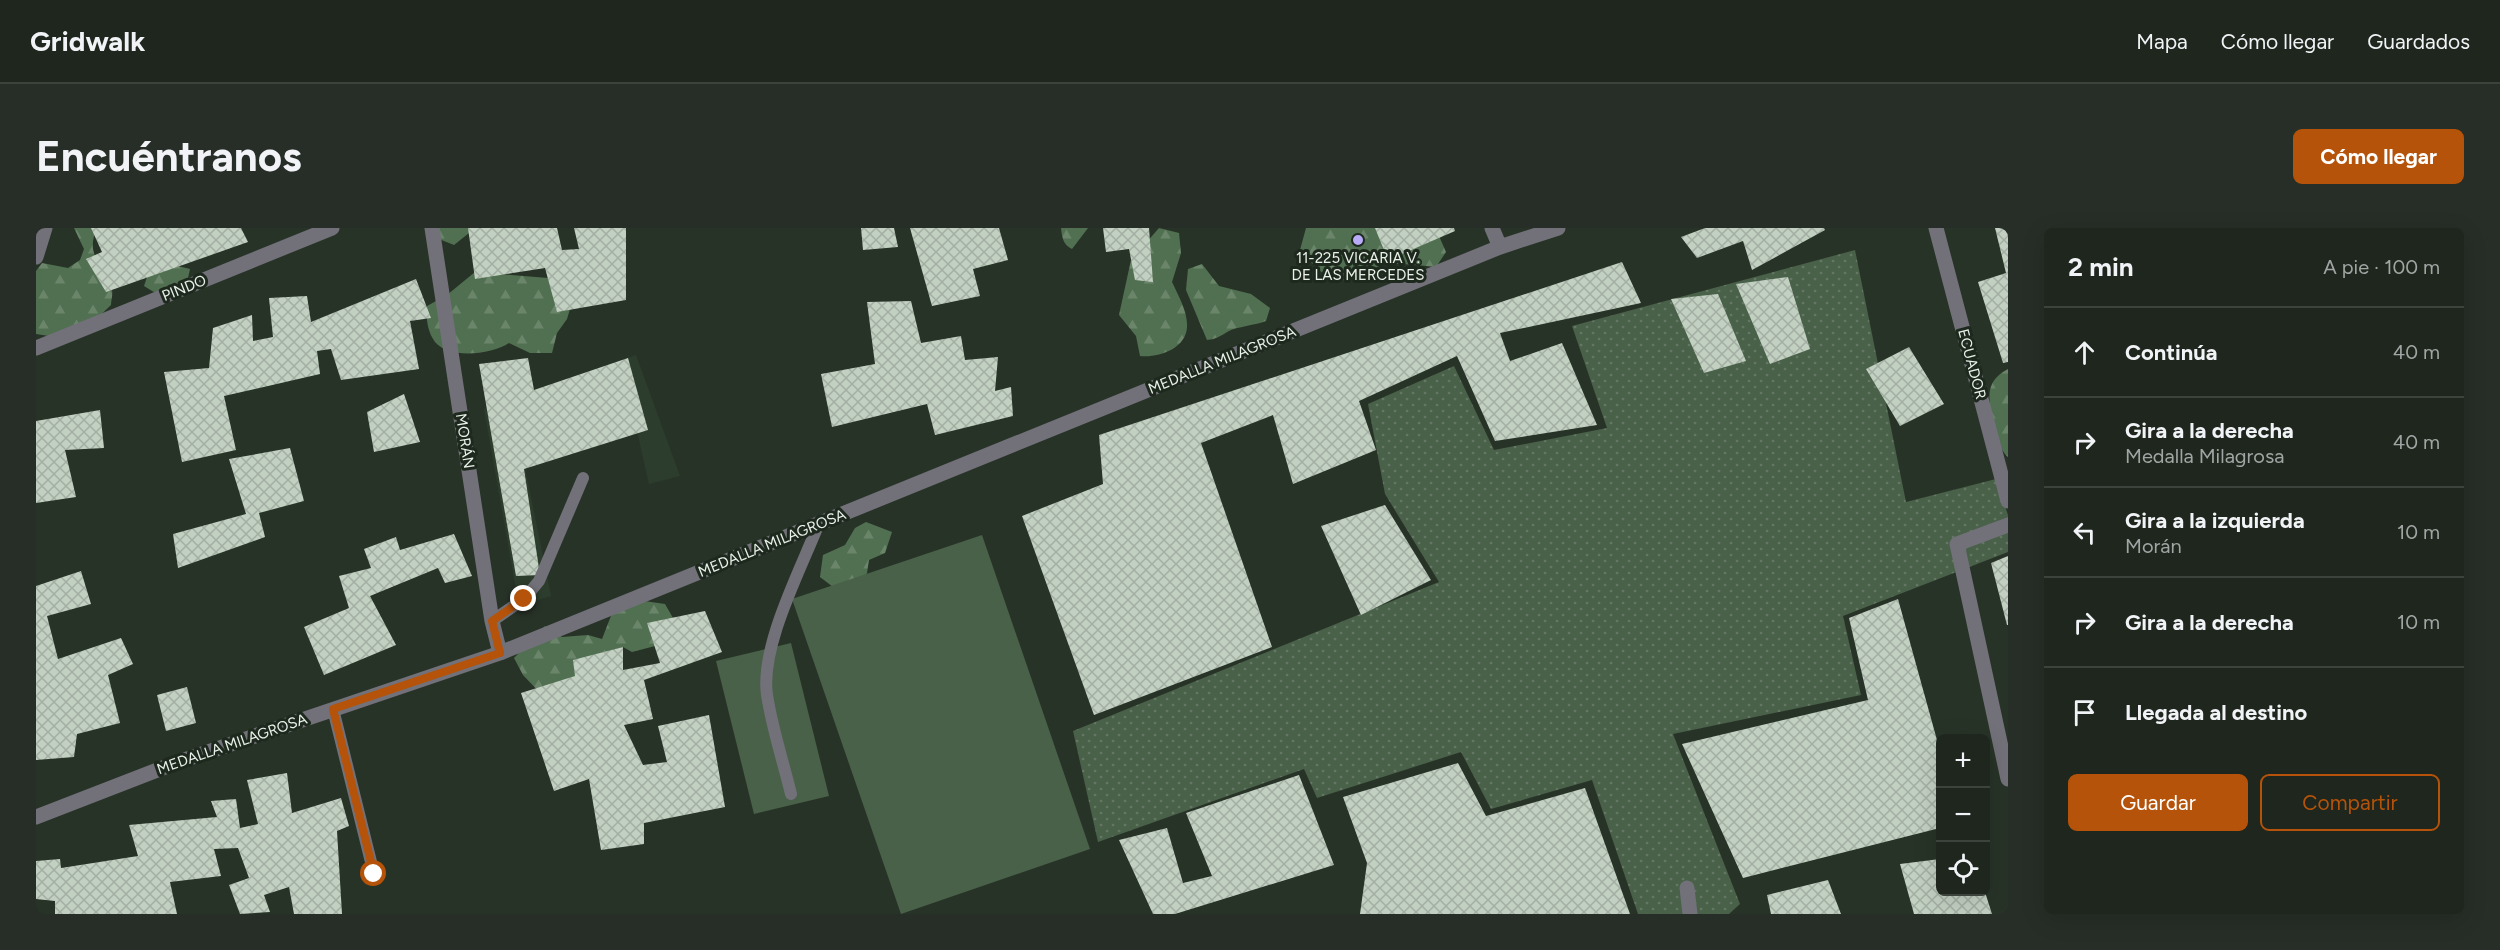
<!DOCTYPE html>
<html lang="es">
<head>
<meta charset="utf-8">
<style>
	:root { --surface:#1e261e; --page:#262e27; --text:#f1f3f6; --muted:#a1a5a4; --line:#3c433c; --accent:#b45309 }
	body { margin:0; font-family:Figtree,sans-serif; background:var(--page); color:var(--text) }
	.controls { position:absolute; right:18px; bottom:18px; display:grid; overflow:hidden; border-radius:9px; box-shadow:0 6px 24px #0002 }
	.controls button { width:54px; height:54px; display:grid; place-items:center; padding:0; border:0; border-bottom:2px solid var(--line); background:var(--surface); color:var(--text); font:30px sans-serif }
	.stop { position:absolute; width:18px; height:18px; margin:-14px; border:4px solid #b45309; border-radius:50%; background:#fff }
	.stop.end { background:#b45309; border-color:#fff; box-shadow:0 2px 6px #0008 }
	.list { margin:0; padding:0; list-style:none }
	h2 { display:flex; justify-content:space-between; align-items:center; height:78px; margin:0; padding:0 24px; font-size:26px }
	h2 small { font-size:20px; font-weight:400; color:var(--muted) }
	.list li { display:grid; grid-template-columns:39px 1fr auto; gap:18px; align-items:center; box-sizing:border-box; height:90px; padding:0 24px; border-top:2px solid var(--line) }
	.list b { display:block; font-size:22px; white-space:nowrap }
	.list p { margin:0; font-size:20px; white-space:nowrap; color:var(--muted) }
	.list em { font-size:20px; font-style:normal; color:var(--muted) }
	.actions { display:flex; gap:12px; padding:18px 24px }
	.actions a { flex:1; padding:14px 0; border:2px solid var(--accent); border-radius:9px; text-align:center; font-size:21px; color:var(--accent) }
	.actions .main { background:var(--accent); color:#fff }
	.icon { flex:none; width:33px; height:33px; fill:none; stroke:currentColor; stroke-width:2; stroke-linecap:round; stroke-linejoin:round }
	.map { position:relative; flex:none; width:1972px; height:686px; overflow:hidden; border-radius:9px }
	header { display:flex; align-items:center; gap:36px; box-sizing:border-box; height:84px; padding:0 30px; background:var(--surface); border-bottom:2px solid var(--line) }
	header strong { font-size:28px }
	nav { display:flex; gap:33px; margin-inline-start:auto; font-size:21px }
	.intro { display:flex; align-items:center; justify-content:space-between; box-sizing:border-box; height:144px; padding:0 36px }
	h1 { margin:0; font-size:42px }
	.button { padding:15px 27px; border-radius:9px; background:var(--accent); color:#fff; font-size:21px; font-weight:700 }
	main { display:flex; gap:36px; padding:0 36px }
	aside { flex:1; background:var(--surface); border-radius:9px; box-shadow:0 6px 24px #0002 }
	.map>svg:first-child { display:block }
	.built { fill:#2d3d2d }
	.grass { fill:url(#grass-dots) }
	.forest { fill:url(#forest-firs) }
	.pitch { fill:#496049 }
	.building { fill:url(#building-cross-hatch) }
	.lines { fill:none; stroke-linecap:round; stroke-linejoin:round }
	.lane { stroke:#727179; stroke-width:12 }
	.street { stroke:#727179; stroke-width:15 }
	.route { stroke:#b45309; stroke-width:8 }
	.poi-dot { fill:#b8abf7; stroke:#1e291e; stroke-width:2 }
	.labels { text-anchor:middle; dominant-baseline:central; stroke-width:6; stroke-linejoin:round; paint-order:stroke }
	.poi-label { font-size:15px; fill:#eaf1ea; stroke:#1e291e }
	.street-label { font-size:15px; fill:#eaf1ea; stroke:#1e291e }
</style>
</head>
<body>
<header>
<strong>Gridwalk</strong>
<nav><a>Mapa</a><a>Cómo llegar</a><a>Guardados</a></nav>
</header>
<div class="intro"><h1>Encuéntranos</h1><a class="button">Cómo llegar</a></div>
<main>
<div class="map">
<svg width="1972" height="686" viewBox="0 0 1972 686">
	<defs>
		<pattern id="grass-dots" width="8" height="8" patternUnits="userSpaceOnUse" patternTransform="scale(1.5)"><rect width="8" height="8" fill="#496049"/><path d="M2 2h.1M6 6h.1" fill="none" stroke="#637763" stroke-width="1.8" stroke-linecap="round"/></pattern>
		<pattern id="forest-firs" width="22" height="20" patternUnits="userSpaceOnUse" patternTransform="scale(1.5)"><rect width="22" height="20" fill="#517051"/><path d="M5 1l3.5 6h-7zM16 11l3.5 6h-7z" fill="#6a856a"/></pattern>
		<pattern id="building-cross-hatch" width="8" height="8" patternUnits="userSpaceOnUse" patternTransform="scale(1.5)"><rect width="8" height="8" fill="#c2d0c2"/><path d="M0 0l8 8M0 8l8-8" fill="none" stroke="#a3aea3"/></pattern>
	</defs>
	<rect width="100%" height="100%" fill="#283328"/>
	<path class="built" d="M600,127L644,248L613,256L601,203L489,240L515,368L483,378L448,181Z"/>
	<path class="grass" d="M1819,22L1870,274L1960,251L1972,287V324L1807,388L1825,467L1637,506L1704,676L1693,686H1602L1556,552L1455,581L1425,524L1281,570L1268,541L1062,614L1037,503L1403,354L1349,266L1332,176L1418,138L1458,222L1571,200L1536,98Z"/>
	<path class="forest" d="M38,0H61C47,31 72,37 76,62C77,67 75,73 75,77L52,99L13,108L0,106V43L6,35L32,40L44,32L48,21Z
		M390,0H434L433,5L418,17L398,9Z
		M1025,0H1052L1036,21C1027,17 1026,9 1025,0Z
		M1123,0L1143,5L1145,25L1136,54C1142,67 1152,84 1151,99C1150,121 1122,130 1104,128L1100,108L1083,87L1095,32Z
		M1270,0H1381L1403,8L1410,24L1400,39C1385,38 1369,35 1353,36C1338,37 1328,47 1314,51C1293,58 1276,35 1264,22Z
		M125,34L154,41L152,50L126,69L108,58L111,49Z
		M1166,36L1183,58L1215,66L1234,80L1230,93C1220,97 1200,99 1193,103C1184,108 1181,111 1171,112L1150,62L1152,41Z
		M439,44L512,50L515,60L534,81L531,91L521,105L516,125H494L473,115C456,126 414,132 399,114C391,103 390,90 391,78L411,67Z
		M1972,141V229C1960,219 1951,177 1954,162C1956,152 1964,145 1972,141Z
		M830,294L856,304L849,325L833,332L831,345L823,357L801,362L784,349L787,327L809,317L819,300Z
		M608,373L629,376L637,390L619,418L596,424L587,419L558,427L539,448L507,468L487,447L478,430L509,398L526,409L552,407L566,411L580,375Z"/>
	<path class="pitch" d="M946,307L1054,621L865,686L756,371Z
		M755,415L793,568L718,586L680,433Z"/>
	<path class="building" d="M55,0H205L212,14L70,64L50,31L66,24Z
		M432,0H521L526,22L543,21L538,0H590V72L521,84L509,40L439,51Z
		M825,0H858L862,19L827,22Z
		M874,0H963L972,32L937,41L944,68L896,78Z
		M1067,0H1113L1117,54L1099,52L1093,21L1070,24Z
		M1339,0H1418L1419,3L1352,32Z
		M1669,0H1788L1789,2L1716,42L1707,13L1661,30L1645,9Z
		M1959,0H1972V134L1967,135L1942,54L1970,45Z
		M1586,34L1605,75L1464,105L1474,133L1526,115L1561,197L1459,213L1421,128L1323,173L1340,222L1257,256L1237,187L1165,215L1236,419L1058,487L986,288L1067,256L1063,207Z
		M1752,49L1774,121L1734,136L1700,56Z
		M380,51L395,90L374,93L383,141L305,152L295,121L281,123L284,146L188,168L200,222L146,234L128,144L173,140L177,100L216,87L217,113L237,109L233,70L271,68L275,94Z
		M1682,66L1710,133L1668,145L1635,71Z
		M875,73L885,115L925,108L929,132L962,129L959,163L975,159L977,188L899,207L891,176L796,199L785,146L839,136L831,74Z
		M1873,119L1908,176L1864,198L1830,141Z
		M492,130L498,162L592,130L612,202L488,241L504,347L480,348L443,136Z
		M368,166L384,214L338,224L331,184Z
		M64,182L68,220L29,222L40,269L0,275V193Z
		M254,220L268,273L223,285L229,309L142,340L137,306L210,286L193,231Z
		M1349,277L1395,352L1325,387L1285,298Z
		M418,306L436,348L409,355L402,340L334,368L360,417L288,447L268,399L313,380L303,348L335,340L328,321L360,309L364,322Z
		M1972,328V397H1971L1955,335Z
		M45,343L55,376L11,388L22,431L85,410L97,436L72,447L84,495L41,506L38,529L0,532V358Z
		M1862,371L1904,523V600L1707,650L1646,516L1832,472L1813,390Z
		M669,383L686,424L608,452L617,491L588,497L607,537L631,534L622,498L673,487L689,579L608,595V616L565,622L553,551L518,563L485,465L539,448L537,432L587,419V442L624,435L611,395Z
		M151,459L160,495L130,503L121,467Z
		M1422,535L1450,588L1549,560L1594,686H1324L1331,635L1307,569Z
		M251,545L256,585L305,570L313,598L301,603L306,686H258L253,659L228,667L234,684L204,686L193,657L213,650L202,620L178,621L185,648L134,654L141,686H19V673L0,671V633L24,631L25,640L102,628L93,597L181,589L175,573L200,571L204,600L222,596L211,552Z
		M1263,547L1298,637L1139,686H1117L1083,612L1131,600L1147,655L1176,648L1150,585Z
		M1904,631V664H1949L1956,686H1878L1864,636Z
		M1792,652L1805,686H1735L1731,667Z"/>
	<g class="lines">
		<path class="lane" d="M456,393L488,371L503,353L547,250
			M297,481L338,646
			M755,566C747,533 736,500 731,467C724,418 765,341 783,295"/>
		<path class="street" d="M396,0L456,393L464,425
			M1456,0L1464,19
			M1900,0L1972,273
			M0,29L9,0
			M0,120L296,0
			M1972,297L1921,316L1972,551
			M0,589L142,534L464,425L1464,19L1522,0
			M1651,660L1654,686"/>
	</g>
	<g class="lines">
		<path class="route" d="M338,646L297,481L464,425L456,393L488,371"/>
	</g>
	<circle class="poi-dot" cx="1322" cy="12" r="6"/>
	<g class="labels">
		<g class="poi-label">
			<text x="1322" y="30">11-225 VICARIA V.<tspan x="1322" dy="17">DE LAS MERCEDES</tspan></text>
		</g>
		<g class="street-label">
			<text transform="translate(148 60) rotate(-22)">PINDO</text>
			<text transform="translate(1186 132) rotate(-22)">MEDALLA MILAGROSA</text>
			<text transform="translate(1936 136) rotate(75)">ECUADOR</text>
			<text transform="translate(429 213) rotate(81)">MORÁN</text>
			<text transform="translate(736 315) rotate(-22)">MEDALLA MILAGROSA</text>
			<text transform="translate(196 516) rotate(-19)">MEDALLA MILAGROSA</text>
		</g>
	</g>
</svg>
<div class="controls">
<button>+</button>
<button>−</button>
<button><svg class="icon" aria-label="locate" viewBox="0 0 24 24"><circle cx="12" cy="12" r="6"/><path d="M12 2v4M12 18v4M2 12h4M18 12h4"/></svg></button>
</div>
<div class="stop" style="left:338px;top:646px"></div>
<div class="stop end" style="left:488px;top:371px"></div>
</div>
<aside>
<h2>2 min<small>A pie · 100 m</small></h2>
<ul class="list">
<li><svg class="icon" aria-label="ahead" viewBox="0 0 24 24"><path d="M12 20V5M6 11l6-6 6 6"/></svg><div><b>Continúa</b></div><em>40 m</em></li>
<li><svg class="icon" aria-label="right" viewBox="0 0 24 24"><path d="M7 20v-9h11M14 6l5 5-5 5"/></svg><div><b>Gira a la derecha</b><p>Medalla Milagrosa</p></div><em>40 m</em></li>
<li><svg class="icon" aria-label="left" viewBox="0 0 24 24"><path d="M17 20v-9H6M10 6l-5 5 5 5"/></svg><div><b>Gira a la izquierda</b><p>Morán</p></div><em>10 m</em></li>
<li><svg class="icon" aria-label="right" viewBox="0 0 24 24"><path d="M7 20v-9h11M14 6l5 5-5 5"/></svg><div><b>Gira a la derecha</b></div><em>10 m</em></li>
<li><svg class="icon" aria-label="arrive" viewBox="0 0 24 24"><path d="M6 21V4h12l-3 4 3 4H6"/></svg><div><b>Llegada al destino</b></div></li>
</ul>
<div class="actions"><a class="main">Guardar</a><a>Compartir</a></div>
</aside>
</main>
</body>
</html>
